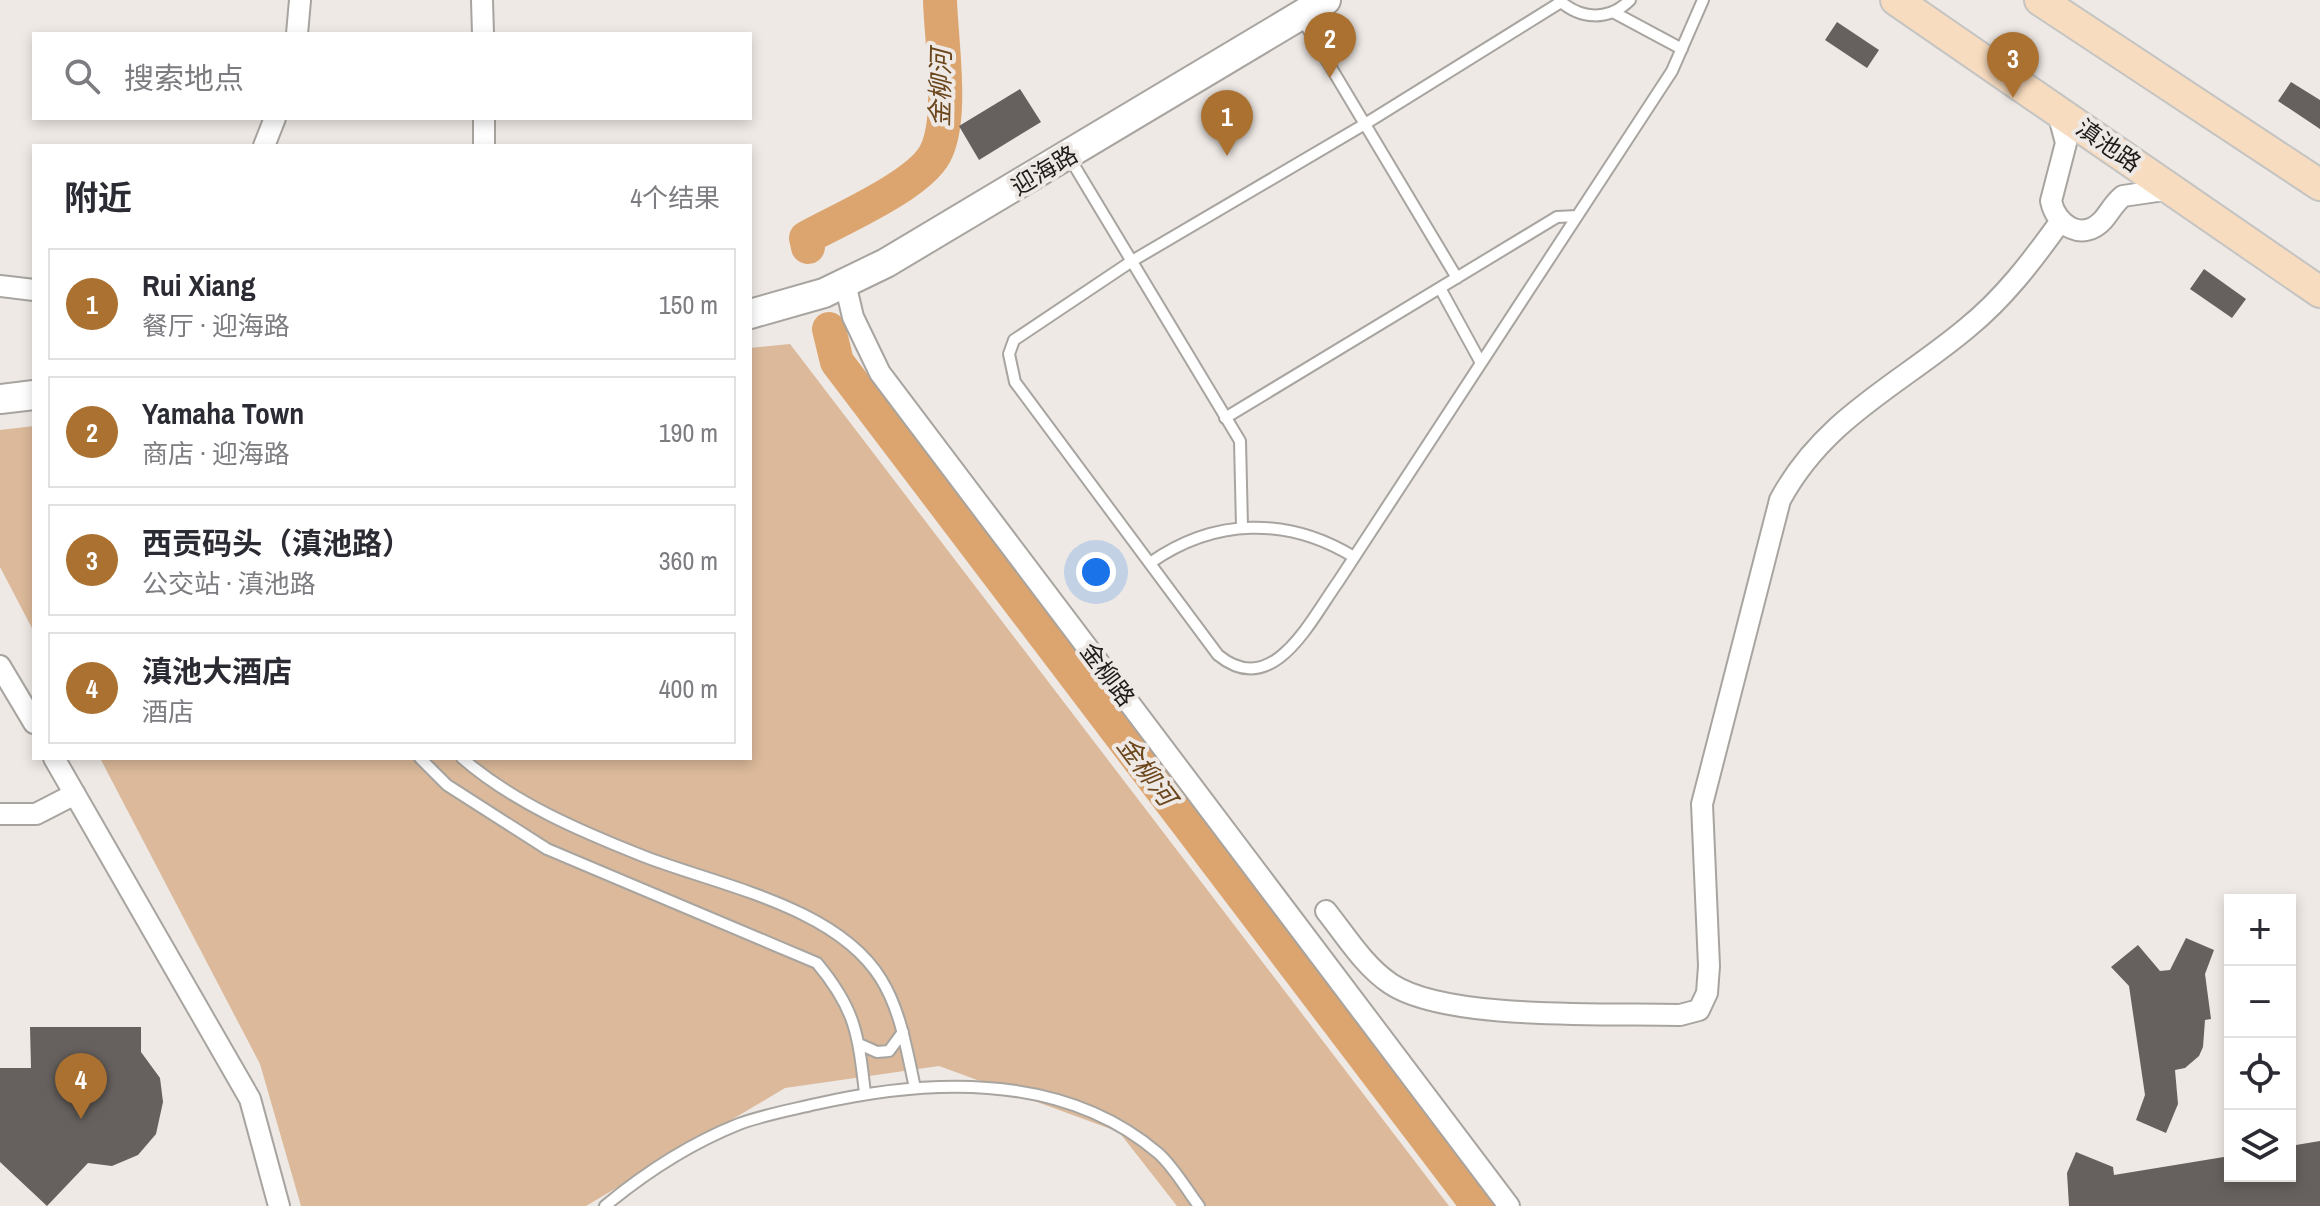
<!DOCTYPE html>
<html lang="zh">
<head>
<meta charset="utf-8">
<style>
	:root { --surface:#fff; --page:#f7f7f7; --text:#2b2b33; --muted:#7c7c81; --line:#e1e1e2; --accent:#ab7131 }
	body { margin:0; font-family:"Archivo Narrow","Noto Sans SC",sans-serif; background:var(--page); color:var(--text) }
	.controls { position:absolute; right:24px; bottom:24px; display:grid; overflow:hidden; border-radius:0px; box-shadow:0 4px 12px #0003 }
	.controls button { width:72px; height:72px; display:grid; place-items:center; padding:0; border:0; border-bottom:2px solid var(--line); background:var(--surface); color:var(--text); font:40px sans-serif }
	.you { position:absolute; left:1096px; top:572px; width:28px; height:28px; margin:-20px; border:6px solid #fff; border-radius:50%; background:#1a73e8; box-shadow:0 0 0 12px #1a73e833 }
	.badge { display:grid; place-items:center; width:52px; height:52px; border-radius:50%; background:var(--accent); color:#fff; font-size:26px; font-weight:700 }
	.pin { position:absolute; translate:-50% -66px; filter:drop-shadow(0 2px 4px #0008) }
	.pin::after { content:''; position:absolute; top:42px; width:28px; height:24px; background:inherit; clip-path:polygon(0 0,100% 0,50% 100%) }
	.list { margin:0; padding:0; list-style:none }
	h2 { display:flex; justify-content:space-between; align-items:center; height:104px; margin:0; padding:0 32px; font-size:34px }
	h2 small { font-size:26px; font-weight:400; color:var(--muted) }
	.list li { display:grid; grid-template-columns:52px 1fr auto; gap:24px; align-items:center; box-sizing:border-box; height:112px; margin:0 16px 16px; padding:0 16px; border:2px solid var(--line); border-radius:0px }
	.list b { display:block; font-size:30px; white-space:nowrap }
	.list p { margin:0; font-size:26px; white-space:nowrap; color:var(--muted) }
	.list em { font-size:26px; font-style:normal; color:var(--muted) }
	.icon { flex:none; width:44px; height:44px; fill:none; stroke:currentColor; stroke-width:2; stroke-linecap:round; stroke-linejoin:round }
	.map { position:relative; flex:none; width:2320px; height:1206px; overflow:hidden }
	.search { position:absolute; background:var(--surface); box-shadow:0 4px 12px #0003; left:32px; top:32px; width:720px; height:88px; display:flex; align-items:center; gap:20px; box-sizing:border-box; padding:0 28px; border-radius:0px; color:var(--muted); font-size:30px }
	.panel { position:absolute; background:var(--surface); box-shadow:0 4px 12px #0003; left:32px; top:144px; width:720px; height:616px; border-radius:0px }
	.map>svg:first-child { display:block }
	.green { fill:#dbb99a }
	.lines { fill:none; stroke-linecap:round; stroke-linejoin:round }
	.river { stroke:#dca56f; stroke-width:34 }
	.building { fill:#66615e }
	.lane-casing { stroke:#a8a49f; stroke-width:14 }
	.street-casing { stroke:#a8a49f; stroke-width:24 }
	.secondary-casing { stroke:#a8a49f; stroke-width:32 }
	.primary-casing { stroke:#c4c4c3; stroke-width:34 }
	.lane { stroke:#fff; stroke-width:10 }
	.street { stroke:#fff; stroke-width:20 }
	.secondary { stroke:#fff; stroke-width:28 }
	.primary { stroke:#f8dcbf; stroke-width:30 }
	.labels { text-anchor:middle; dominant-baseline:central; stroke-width:8; stroke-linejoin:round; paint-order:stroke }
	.street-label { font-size:24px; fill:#1e1c1a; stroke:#eee9e5 }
	.water-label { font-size:26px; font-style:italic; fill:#6b461d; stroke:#eee9e5 }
</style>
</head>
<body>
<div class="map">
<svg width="2320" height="1206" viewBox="0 0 2320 1206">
	<rect width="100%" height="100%" fill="#eee9e5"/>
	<path class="green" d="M790,344L1449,1206H1177L1119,1132L939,1066L785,1088L586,1206H301L260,1064L100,758H750V348Z
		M34,426V632L0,567V430Z"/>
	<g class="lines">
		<path class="river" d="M808,247L806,238C838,220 918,186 935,154C954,118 941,41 940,0
			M829,329L837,362L1478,1206"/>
	</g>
	<path class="building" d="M1837,22L1879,50L1867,68L1825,40Z
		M2291,82L2320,100V129L2278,101Z
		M1020,89L1041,122L979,160L959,126Z
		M2204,269L2246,299L2232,318L2190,289Z
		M2186,938L2214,950L2205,974L2211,1019L2205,1020L2203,1047L2199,1056L2185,1068L2175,1070L2178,1104L2166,1133L2136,1120L2145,1095L2129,986L2111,967L2138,945L2160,971L2170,970Z
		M30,1027H141V1052L160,1078L163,1102L156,1134L138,1155L112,1166L88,1163L47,1206L0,1162V1068H31Z
		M2320,1141V1206H2069L2067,1173L2076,1152L2113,1167L2114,1175L2230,1156V1176H2290V1146Z"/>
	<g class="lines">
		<g class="lane-casing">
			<path id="lane" d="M1559,0C1581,20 1609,21 1630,0
				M1561,2L1365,124L1132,261L1014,340L1009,354L1015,382L1218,655C1273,700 1310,621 1338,582L1672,71L1703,0
				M1613,12L1682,49
				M1302,19L1457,278
				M1069,157L1240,441L1242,527
				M1440,288L1481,363
				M1225,418L1557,217L1577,216
				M1150,563C1214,518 1287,516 1354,557
				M420,758L447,785L547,849L817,963C856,1010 858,1034 865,1093
				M462,758C514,803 580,831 643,856C717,885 836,906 881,979C901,1011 907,1052 915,1088
				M859,1044L877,1052L889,1051L903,1032
				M605,1206C646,1172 689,1144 739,1124C763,1115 791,1110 816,1104C930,1078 1063,1072 1158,1153C1174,1167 1186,1189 1199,1206"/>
		</g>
		<g class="street-casing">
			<path id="street" d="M482,0L483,34
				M297,34L300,0
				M2057,109L2066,143L2051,201C2056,226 2083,242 2103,220C2110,212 2114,203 2123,196L2171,189
				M484,118V146
				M264,146L275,118
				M845,283L853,317L880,373L1509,1206
				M0,286L34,290
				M0,666L34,723
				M54,758L250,1099L279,1206
				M0,814H36L75,794
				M1326,911C1346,936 1364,966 1391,984C1447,1021 1609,1013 1680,1015L1699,1010L1707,993L1709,966L1702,804L1780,500C1824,418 1899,385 1967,328C2004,298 2032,261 2060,222"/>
		</g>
		<g class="secondary-casing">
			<path id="secondary" d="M750,314L824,293L886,263L1326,0
				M0,399L34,395"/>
		</g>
		<g class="primary-casing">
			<path id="primary" d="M1896,0L2320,292
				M2040,0L2320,185"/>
		</g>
		<use href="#lane" class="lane"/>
		<use href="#street" class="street"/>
		<use href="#secondary" class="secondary"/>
		<use href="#primary" class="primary"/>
	</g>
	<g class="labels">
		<g class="street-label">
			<text transform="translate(2109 145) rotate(35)">滇池路</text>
			<text transform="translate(1044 170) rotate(-31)">迎海路</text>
			<text transform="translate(1108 674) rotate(53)">金柳路</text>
		</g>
		<g class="water-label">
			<text transform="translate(940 88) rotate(-89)">金柳河</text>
			<text transform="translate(1147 771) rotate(53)">金柳河</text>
		</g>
	</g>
</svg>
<div class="controls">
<button>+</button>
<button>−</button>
<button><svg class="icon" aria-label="locate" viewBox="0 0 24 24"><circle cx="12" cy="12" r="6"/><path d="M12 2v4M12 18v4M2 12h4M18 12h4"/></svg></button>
<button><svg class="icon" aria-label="layers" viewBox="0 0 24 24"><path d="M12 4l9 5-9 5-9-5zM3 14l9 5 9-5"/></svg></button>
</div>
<div class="you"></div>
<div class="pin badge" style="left:1227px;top:156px">1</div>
<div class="pin badge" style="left:1330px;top:78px">2</div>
<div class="pin badge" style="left:2013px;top:98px">3</div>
<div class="pin badge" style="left:81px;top:1119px">4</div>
<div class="search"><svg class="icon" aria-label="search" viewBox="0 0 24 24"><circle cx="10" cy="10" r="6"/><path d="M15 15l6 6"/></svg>搜索地点</div>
<section class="panel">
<h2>附近<small>4个结果</small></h2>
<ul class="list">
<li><span class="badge">1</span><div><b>Rui Xiang</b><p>餐厅 · 迎海路</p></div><em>150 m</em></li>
<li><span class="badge">2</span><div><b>Yamaha Town</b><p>商店 · 迎海路</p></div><em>190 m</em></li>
<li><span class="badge">3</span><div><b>西贡码头（滇池路）</b><p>公交站 · 滇池路</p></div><em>360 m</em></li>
<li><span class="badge">4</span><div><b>滇池大酒店</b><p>酒店</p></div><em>400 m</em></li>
</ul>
</section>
</div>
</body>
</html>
